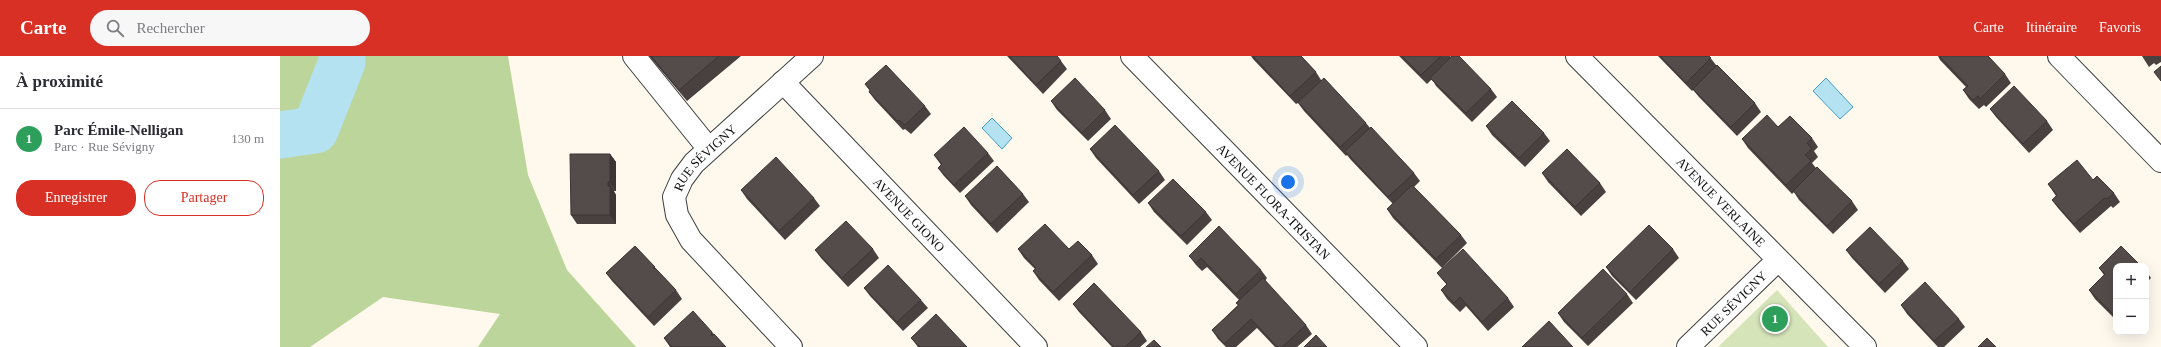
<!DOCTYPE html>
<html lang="fr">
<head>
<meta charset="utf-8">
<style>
	:root { --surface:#fff; --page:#f7f7f7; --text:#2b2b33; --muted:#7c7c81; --line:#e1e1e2; --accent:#d93025 }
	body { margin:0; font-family:Georgia,serif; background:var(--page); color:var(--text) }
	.controls { position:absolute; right:12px; bottom:12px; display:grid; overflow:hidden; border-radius:8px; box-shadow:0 4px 16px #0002 }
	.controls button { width:36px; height:36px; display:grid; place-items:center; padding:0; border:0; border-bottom:1px solid var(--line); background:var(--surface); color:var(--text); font:20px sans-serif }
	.you { position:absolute; left:1008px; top:126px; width:14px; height:14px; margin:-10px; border:3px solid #fff; border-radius:50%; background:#1a73e8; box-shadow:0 0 0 6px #1a73e833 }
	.badge { display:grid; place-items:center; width:26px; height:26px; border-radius:50%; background:var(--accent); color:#fff; font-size:13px; font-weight:700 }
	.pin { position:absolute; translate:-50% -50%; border:2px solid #fff; box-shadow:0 1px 4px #0006 }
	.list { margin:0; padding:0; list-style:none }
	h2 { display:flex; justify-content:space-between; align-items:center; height:52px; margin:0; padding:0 16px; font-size:17px }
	h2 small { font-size:13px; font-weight:400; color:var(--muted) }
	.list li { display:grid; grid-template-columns:26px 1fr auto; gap:12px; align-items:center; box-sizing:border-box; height:60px; padding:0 16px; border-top:1px solid var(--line) }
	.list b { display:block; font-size:15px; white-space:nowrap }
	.list p { margin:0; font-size:13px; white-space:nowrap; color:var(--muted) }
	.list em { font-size:13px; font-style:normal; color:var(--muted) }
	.actions { display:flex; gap:8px; padding:12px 16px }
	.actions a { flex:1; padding:9px 0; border:1px solid var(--accent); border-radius:16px; text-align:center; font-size:14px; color:var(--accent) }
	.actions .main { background:var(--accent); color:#fff }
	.icon { flex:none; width:22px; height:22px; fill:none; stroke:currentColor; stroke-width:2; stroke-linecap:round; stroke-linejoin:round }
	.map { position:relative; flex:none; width:1881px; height:291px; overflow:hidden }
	header { display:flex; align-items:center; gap:24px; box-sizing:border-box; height:56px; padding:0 20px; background:var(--accent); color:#fff }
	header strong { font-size:19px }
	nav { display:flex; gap:22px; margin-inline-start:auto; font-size:14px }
	.search { width:280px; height:36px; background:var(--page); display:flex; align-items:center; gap:10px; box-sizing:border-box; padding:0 14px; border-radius:22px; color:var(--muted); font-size:15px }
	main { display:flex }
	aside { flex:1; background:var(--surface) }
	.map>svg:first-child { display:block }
	.green { fill:#d6e5b9 }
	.forest { fill:#bcd59a }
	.water { fill:#b5e2f1; stroke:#429fc3 }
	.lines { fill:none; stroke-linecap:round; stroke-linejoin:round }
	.river { stroke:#b5e2f1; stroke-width:47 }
	.minor-casing { stroke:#3f3f3f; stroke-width:24 }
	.minor { stroke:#fff; stroke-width:22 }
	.wall { fill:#484140 }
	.shaded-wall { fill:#3b3534 }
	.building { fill:#544c4a; stroke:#3b3534 }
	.labels { text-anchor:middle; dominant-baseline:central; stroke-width:4; stroke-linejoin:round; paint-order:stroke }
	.street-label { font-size:13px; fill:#0c0c0c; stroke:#fff }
</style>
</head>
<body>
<header>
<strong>Carte</strong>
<div class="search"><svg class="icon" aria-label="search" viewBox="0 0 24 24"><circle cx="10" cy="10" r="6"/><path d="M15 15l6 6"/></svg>Rechercher</div>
<nav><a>Carte</a><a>Itinéraire</a><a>Favoris</a></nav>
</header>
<main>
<aside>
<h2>À proximité<small></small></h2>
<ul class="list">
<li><span class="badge" style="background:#2e9e5b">1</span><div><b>Parc Émile-Nelligan</b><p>Parc · Rue Sévigny</p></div><em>130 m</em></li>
</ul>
<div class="actions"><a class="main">Enregistrer</a><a>Partager</a></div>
</aside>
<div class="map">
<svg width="1881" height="291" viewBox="0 0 1881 291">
	<rect width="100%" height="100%" fill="#fef8ed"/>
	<path class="green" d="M1497,234L1548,291H1438Z"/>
	<path class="forest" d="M0,0H228L248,119L287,214L356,291H198L220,258L103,241L30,291H0Z"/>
	<path class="water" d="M1546,22L1573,51L1560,63L1533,35Z
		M712,62L732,82L722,93L702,72Z"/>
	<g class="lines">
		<path class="river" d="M0,79L35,74L62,6V0"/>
		<g class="minor-casing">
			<g id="minor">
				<path d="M354,0L429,93"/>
				<path id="s1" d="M852,0L1136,291"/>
				<path id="s2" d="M1297,0L1585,291"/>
				<path d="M1779,0L1881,105"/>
				<path id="s3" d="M503,26L756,291"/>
				<path id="s4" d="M511,291L411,184L397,159L394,141L402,123L414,107L532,0"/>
				<path id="s5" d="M1408,291L1498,204"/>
			</g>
		</g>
		<use href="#minor" class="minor"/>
	</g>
	<path class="wall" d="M369,0H461L407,45Z
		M727,0H777L781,5L787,13L763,38Z
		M971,0H1021L1036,16L1041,24L1086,67L1090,72L1134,117L1140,125L1134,131L1181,179L1187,187L1162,212L1113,162L1107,153L1113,148L1071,104L1067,99L1066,100L1024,55L1018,47L1016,48L973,3Z
		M1119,0H1170L1211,33L1217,41L1192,66L1156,30L1152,23L1147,28Z
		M1378,0H1429L1436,9L1475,47L1481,56L1457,80L1419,41L1413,34L1412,35Z
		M1658,0H1708L1725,18L1731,27L1706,51L1704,49L1699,53L1689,43L1683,34L1686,31L1660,4Z
		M1862,0H1881V6L1876,9L1874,7L1869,11Z
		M585,28L645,50L651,58L631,78L625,73L623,74L595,44L589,36L590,35Z
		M771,45L825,54L831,63L808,85L777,54Z
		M1710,53L1767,65L1773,74L1749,97L1716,61Z
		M1206,70L1264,77L1270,85L1245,111L1212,79Z
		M1498,71L1532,82L1538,91L1534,95L1538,101L1532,107L1536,112L1572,145L1578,154L1553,178L1519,144L1514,136L1512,138L1468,92L1462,83Z
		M810,93L879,115L885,124L859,148L816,102Z
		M708,97L714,105L680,137L664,120L658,112L661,109L654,99Z
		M330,98L336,106V135H334L336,139V168H297L291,159Z
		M1262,117L1320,127L1326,136L1301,160L1268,126Z
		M1813,124L1834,137L1840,146L1833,152L1831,150L1800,177L1778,152L1772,144L1776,140L1768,128Z
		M461,134L534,142L540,150L505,184L467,143Z
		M743,138L749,146L717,177L691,149L685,140Z
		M868,147L926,156L932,164L907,189L874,156Z
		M355,190L396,234L402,243L374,270L332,225L326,217Z
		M593,193L599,202L568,231L541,202L535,194Z
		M738,193H789L812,199L818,208L779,245L759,224L753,215L755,213L744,202Z
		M1393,193L1399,202L1356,244L1332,220L1326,211Z
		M1566,194L1623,205L1629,213L1605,237L1572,202Z
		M909,200L981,214L987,222L985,225L1026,269L1032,278L1017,291H995L977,272L956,291H946L938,283L932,274L958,249L956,247L959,244L927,211L922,215L916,209Z
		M1836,210V264L1815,243L1809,234L1824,219L1819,212Z
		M1866,215L1871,222L1866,227Z
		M1157,217L1228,242L1234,251L1208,275L1186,250L1180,256L1167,243L1161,234L1167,229Z
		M584,232L641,244L648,252L623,275L590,240Z
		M1347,238L1353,247L1308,290L1284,266L1278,257Z
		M793,248L861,276L867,285L860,291H832L799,256Z
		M1621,249L1679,263L1685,271L1664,291H1658L1627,258Z
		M432,276L446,291H390L384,282Z
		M631,282L687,291H638Z"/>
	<path class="shaded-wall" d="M330,98L336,106V135L330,126Z
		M328,126L336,139V168L330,159Z"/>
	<path class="building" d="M371,0H439L399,34Z
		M729,0H777L781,5L756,29Z
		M973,0H1021L1036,16L1010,40Z
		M1122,0H1161L1141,19Z
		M1172,0H1179L1211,33L1186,57L1150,22Z
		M1380,0H1429L1431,2L1406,27Z
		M1659,0H1708L1725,18L1700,43L1698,40L1693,44L1683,34L1688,30Z
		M606,9L645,50L625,69L619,64L617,65L589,36L590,34L585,28Z
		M1437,9L1475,47L1451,71L1413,33Z
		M1881,10V25L1874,16Z
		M795,22L825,54L802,77L771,45Z
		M1044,22L1086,67L1060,91L1018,46Z
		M1734,30L1767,65L1743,88L1710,53Z
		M1232,45L1264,77L1239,102L1206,70Z
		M1487,59L1498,71L1510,60L1532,82L1527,87L1532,93L1525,99L1531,105L1506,129L1462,83Z
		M835,69L879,115L853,139L810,93Z
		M684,71L708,97L674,129L658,112L662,108L654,99Z
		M1091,71L1134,117L1108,141L1065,95Z
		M1287,93L1320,127L1295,151L1262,117Z
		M290,98H330V126H328V130H330V159H291Z
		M496,101L534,142L499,175L461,134Z
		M1797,104L1813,124L1817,120L1834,137L1827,143L1825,142L1794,168L1772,144L1777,139L1768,128Z
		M717,110L743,138L711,168L685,140Z
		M1537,111L1572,145L1547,170L1513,135Z
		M893,123L926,156L901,180L868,147Z
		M1132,129L1181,179L1156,203L1107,153Z
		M566,165L593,193L562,222L535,194Z
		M765,168L789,193L798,185L812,199L773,236L753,215L756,212L738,193Z
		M1369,169L1393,193L1350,236L1326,211Z
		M939,170L981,214L956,238L921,202L916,207L909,200Z
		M1590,171L1623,205L1599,228L1566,194Z
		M355,190L375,211L373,212L376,213L396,234L368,261L326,217Z
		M1841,190L1861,210H1836V261L1809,234L1825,218L1819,212Z
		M1183,193L1228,242L1202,266L1180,241L1174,247L1161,234L1167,228L1157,217Z
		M608,209L641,244L617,266L584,232Z
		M1323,213L1347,238L1302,282L1278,257Z
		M983,222L1026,269L1002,291H997L971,263L944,288L932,274L959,249L956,247Z
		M1645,226L1679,263L1654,285L1621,249Z
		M814,227L861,276L845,291H834L793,248Z
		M413,255L432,276L431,278L432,280L434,278L446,291H392L384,282Z
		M656,258L687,291H640L631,282Z
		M1269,265L1293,291H1242Z
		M1036,279L1047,291H1024Z
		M1707,282L1716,291H1698Z
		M874,284L881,291H866Z"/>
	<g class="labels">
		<g class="street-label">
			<text stroke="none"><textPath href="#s4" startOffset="244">RUE SÉVIGNY</textPath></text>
			<text stroke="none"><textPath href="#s1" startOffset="203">AVENUE FLORA-TRISTAN</textPath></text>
			<text stroke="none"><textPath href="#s2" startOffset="205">AVENUE VERLAINE</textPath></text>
			<text stroke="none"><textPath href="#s3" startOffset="183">AVENUE GIONO</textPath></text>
			<text stroke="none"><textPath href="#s5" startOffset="63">RUE SÉVIGNY</textPath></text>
		</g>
	</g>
</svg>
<div class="controls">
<button>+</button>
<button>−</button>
</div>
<div class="you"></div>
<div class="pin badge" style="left:1495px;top:263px;background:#2e9e5b">1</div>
</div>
</main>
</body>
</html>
